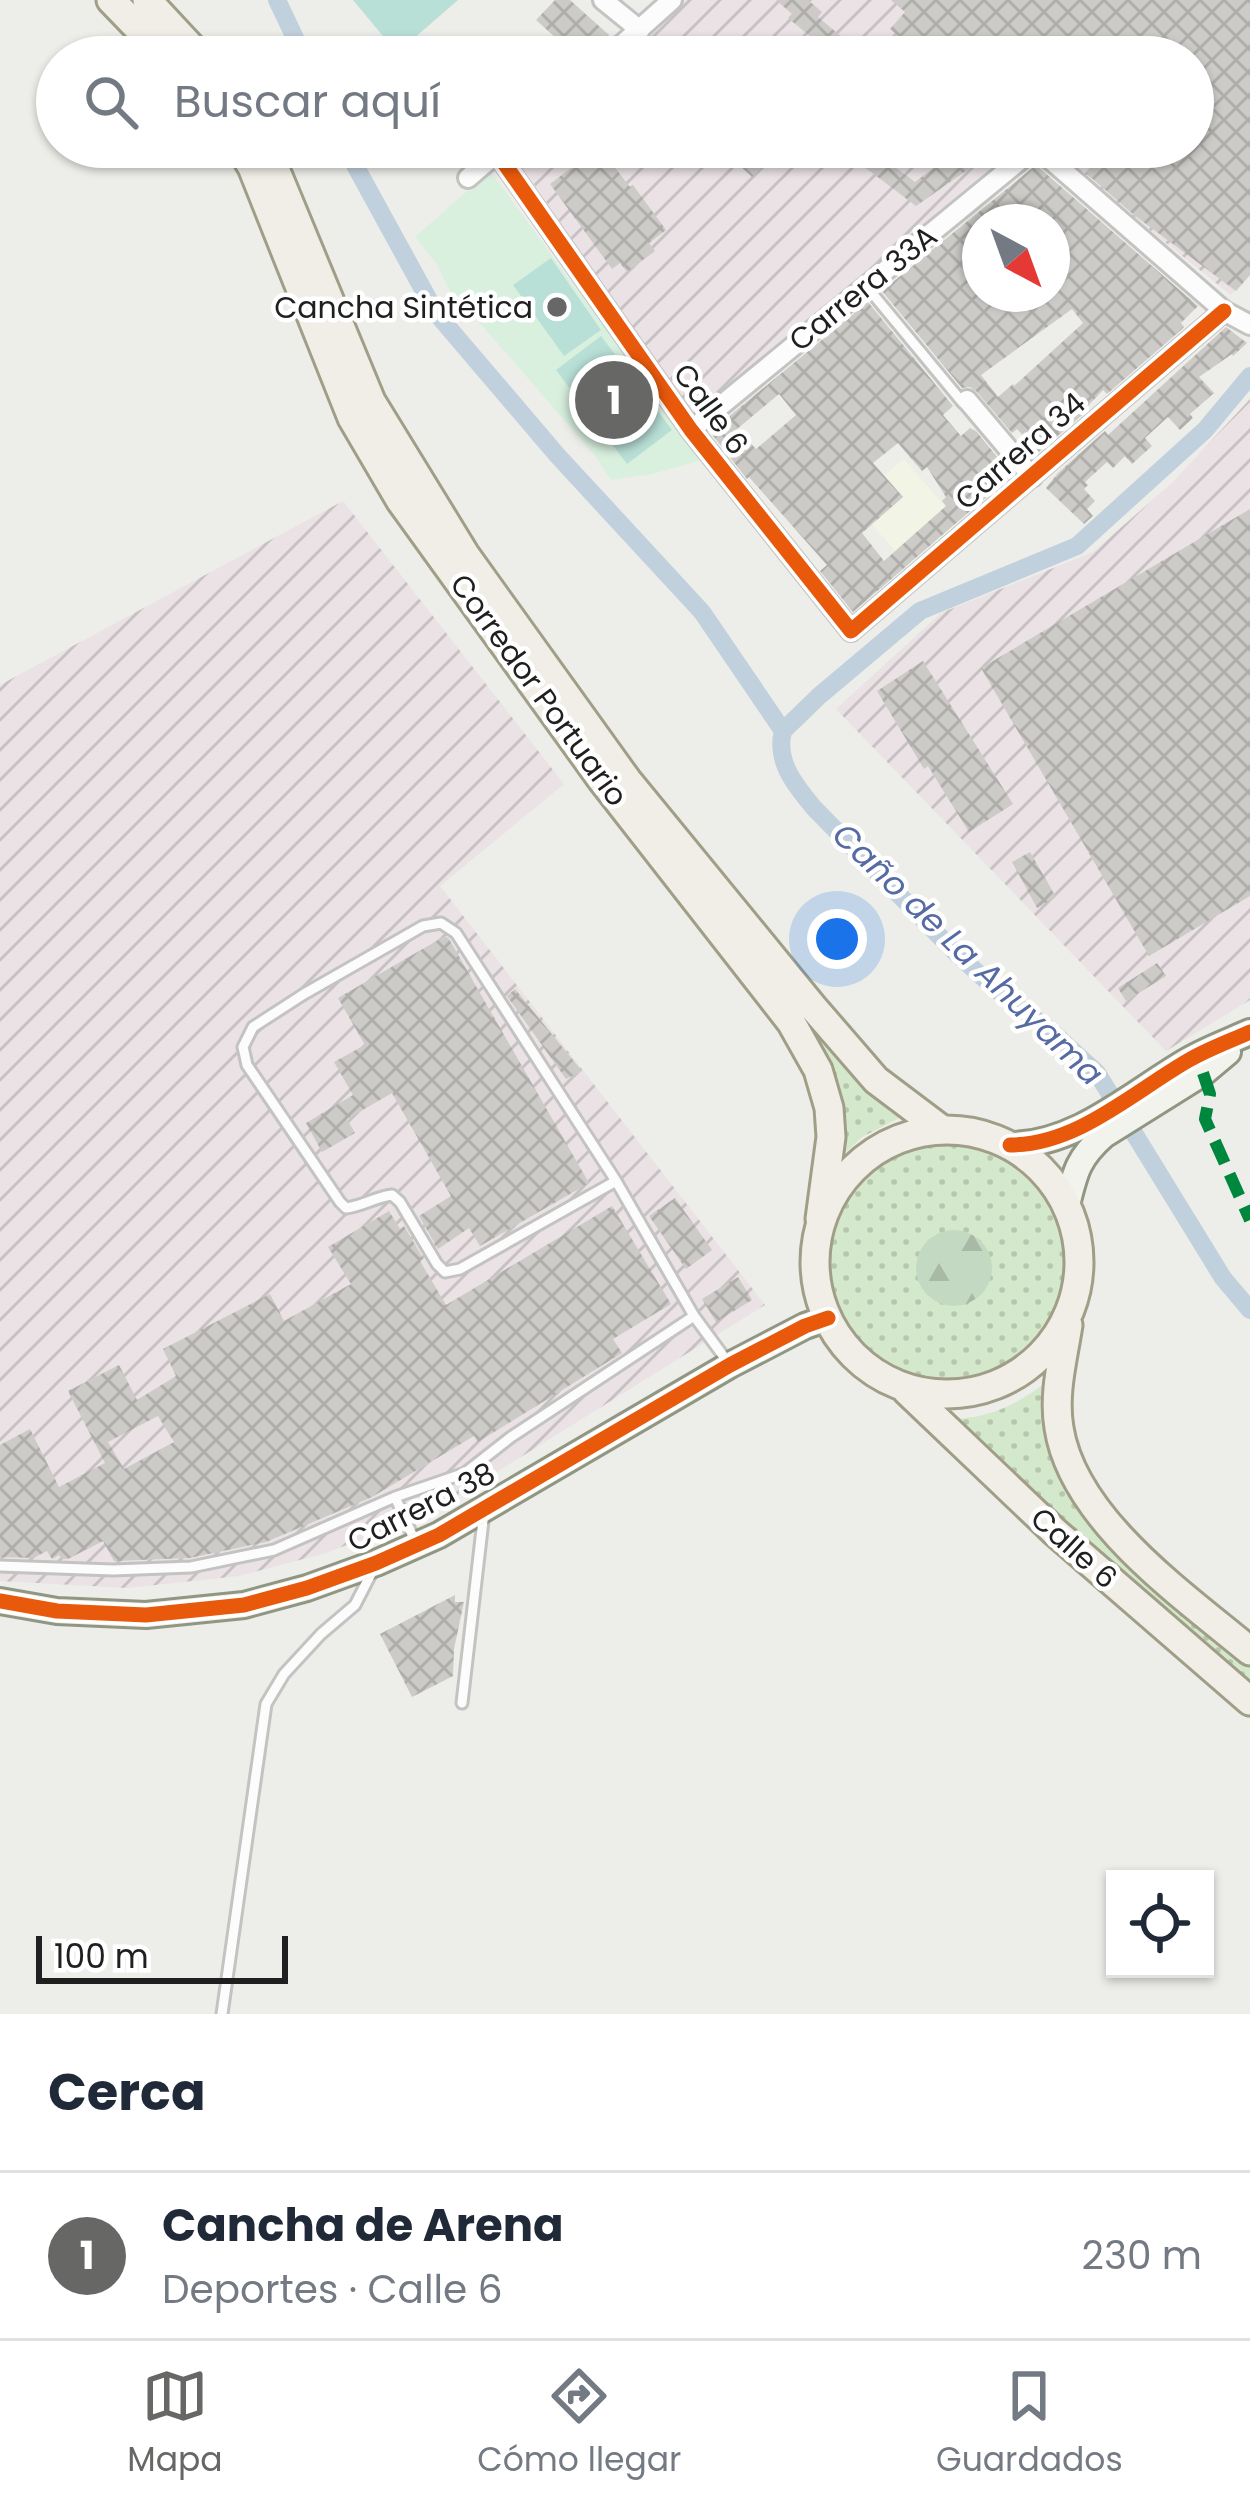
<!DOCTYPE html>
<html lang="es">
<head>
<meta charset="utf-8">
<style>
	:root { --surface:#fff; --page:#f6f6f7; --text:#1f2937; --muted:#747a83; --line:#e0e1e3; --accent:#676766 }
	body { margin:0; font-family:Poppins,sans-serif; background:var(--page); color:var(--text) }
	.controls { position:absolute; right:36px; bottom:36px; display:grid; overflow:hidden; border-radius:0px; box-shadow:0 3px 9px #0004 }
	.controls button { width:108px; height:108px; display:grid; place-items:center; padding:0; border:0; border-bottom:3px solid var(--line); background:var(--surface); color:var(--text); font:60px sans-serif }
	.compass { position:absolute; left:962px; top:204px; width:108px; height:108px; border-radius:50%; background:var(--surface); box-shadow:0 3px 9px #0004; rotate:139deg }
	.scale { position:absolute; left:36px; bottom:30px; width:252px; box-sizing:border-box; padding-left:12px; border:6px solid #1f1f1f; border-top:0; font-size:33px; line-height:42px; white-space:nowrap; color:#1f1f1f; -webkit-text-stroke:9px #fff; paint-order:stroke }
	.you { position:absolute; left:837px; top:939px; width:42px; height:42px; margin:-30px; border:9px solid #fff; border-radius:50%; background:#1a73e8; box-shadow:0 0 0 18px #1a73e833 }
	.badge { display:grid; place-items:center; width:78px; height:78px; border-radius:50%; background:var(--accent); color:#fff; font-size:39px; font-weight:700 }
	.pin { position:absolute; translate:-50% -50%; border:6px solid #fff; box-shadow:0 3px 12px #0006 }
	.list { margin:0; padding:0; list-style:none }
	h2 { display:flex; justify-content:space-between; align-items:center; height:156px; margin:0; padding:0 48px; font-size:51px }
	h2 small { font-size:39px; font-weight:400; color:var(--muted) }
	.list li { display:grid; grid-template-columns:78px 1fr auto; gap:36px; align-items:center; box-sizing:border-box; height:168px; padding:0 48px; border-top:3px solid var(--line) }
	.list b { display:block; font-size:45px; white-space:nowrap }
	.list p { margin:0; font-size:39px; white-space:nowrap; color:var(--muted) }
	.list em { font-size:39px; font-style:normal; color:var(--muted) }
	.icon { flex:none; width:66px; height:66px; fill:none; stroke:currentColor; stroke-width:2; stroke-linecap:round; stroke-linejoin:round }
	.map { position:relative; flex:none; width:1250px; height:2014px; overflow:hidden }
	.search { position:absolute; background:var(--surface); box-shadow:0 3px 9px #0004; left:36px; right:36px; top:36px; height:132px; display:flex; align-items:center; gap:30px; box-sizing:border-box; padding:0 42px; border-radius:66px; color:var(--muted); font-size:45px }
	.sheet { height:324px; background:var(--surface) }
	nav { display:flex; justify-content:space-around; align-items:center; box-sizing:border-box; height:168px; border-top:3px solid var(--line); background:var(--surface); font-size:33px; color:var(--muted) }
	nav a { display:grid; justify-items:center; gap:6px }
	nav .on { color:var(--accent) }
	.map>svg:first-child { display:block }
	.industrial { fill:url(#industrial-furrows) }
	.education { fill:#f2f5e6 }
	.grass { fill:url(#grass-dots) }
	.forest { fill:url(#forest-firs) }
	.park { fill:#d9f0df }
	.pitch { fill:#b9e0d7 }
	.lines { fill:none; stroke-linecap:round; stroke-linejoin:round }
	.canal { stroke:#c0d0dc; stroke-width:18 }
	.building { fill:url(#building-cross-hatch); fill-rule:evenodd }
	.lane-casing { stroke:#c3c3c1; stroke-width:15 }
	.street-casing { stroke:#c3c3c1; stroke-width:24 }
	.secondary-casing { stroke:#909682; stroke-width:30 }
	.primary-casing { stroke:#a19e88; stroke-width:33 }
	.lane { stroke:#fcfcfc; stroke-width:9 }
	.street { stroke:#fcfcfc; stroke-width:18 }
	.secondary { stroke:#f1f3ec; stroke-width:24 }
	.primary { stroke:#f0eee6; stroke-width:27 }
	.quiet { stroke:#00873e; stroke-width:12; stroke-dasharray:24 12; stroke-linecap:butt }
	.cycleway-casing { stroke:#fff; stroke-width:22 }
	.cycleway { stroke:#e8590c; stroke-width:15 }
	.poi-dot { fill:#676766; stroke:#fff; stroke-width:4.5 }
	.labels { text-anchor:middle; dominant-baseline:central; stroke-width:9; stroke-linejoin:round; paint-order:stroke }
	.street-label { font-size:30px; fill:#1f1f1f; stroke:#fff }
	.poi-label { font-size:30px; fill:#1f1f1f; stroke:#fff; text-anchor:end }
	.water-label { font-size:33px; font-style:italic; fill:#566ba4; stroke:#fff }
</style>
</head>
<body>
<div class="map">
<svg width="1250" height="2014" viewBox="0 0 1250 2014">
	<defs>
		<pattern id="industrial-furrows" width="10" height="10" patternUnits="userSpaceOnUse" patternTransform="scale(3)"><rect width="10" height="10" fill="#eae2e5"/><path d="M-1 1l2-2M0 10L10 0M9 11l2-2" fill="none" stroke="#c8c1c4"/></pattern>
		<pattern id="grass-dots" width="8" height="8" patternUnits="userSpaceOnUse" patternTransform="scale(3)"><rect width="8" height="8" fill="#d4e8cb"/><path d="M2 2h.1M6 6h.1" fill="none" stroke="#b6c7ae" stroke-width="1.8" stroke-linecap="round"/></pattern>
		<pattern id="forest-firs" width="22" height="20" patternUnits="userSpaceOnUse" patternTransform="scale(3)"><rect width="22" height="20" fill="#c4d9c1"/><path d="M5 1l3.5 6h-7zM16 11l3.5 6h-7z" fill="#a8baa5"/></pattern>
		<pattern id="building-cross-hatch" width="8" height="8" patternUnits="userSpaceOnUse" patternTransform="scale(3)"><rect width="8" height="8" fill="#cccbc8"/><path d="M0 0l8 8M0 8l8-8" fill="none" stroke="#afaeab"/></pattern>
	</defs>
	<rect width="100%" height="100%" fill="#edede9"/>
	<path class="industrial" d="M686,0H1250V275L1231,295L1046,147H1193V57H626Z
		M518,147H1025L694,417L512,152Z
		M1250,399V1000L1166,1051L836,709L941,613L1093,552L1172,483Z
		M343,501L564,784L440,886L765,1305L450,1501L407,1522L326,1553L239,1576L127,1588L0,1581V685Z"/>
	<path class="education" d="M904,459L963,527L911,570L853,502Z"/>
	<path class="grass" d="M813,1025L907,1114L862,1137L840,1158L807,1031Z
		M829 1263a118 118 0 1 1 236 0a118 118 0 1 1-236 0Z
		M1049,1380L1047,1426L1173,1598L1250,1664V1692L945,1419C987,1420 1017,1405 1049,1380Z"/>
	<path class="forest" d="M916 1268a38 38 0 1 1 76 0a38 38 0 1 1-76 0Z"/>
	<path class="park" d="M490,171L702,460L652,474L611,480L596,457L527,377L470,312L453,297L436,263L415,237Z"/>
	<path class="pitch" d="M353,0H458L397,53Z
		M551,258L601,330L564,356L513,285Z
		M601,336L672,430L627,464L556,370Z"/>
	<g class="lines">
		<path class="canal" d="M277,0L304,57
			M345,147L436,313L557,455L702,612L783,731C775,761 795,785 814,808L954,951L992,986L1053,1033L1097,1073L1223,1278L1250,1310
			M783,731L819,696L920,611L1077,546L1205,430L1250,376"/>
	</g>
	<path class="building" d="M555,0H570L609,35L590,57H577L536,20Z
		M776,0H808L822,12L818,17L842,37L829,52L788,18L792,14Z
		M891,0H1250V275L1236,291L1134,215L1086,173L1091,167L1068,147H1193V57H883L900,38L890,29L905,12Z
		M599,147L630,187L633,185L666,230L649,243L655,251L627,272L620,263L612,269L550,184Z
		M720,147H782L752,177Z
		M838,147H868L915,182L961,147H1000L916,206Z
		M1036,165L1198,306L1181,323L1184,327L1181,330L1107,394L1103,390L1086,408L1088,410L1039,452L1017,429L1012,433L976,391L970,387L962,388L882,291ZM980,222H1052V294H980ZM1072,309L1083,323L1014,386L1013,384L998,397L981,375Z
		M868,302L953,406L943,415L961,436L970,428L976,431L1012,475L853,612L820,571L827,565L749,477L747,479L710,432ZM779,394L796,415L756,449L737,429ZM898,443L922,471L927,467L946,497L942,501L946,506L884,561L862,533L903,497L873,463Z
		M1226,327L1247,343L1233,356L1232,354L1199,377L1214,393L1190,414L1193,418L1180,430L1168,417L1145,438L1152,446L1132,464L1125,456L1113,468L1107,462L1085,482L1088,485L1084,489L1095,501L1087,509L1093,516L1084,524L1046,488L1058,473L1105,431L1108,435Z
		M1250,509V896L1149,956L981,668Z
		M923,661L1013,804L969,832L928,766L924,769L877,691Z
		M1030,852L1056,897L1037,908L1012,862Z
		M445,936L449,939L589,1183L480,1246L469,1228L438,1249L419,1216L451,1196L392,1093L347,1119L355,1133L322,1152L306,1123L353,1095L334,1062L365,1045L338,998Z
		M1157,963L1166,976L1126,1001L1118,988Z
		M515,989L582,1071L566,1079L507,996Z
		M675,1198L712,1250L686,1269L649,1216Z
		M612,1206L671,1304L613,1339L622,1353L478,1442L474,1436L372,1497L266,1542L190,1558L114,1561L103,1541L68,1559H61L59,1555L52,1559L47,1551L33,1558L0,1557V1445L30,1429L59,1487L105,1463L68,1391L119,1365L137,1400L176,1376L163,1349L270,1294L284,1321L351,1284L328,1247L389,1211L400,1229L404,1226L423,1258L420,1261L446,1305ZM158,1416L174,1442L124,1469L108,1442Z
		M738,1277L752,1300L716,1322L702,1299Z
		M455,1595V1602H464L454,1649L453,1676L412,1697L380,1634Z"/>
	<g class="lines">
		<g class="lane-casing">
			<path id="lane" d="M867,287L963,403
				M616,1181L456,933L441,923L423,926L304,994L253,1027L243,1047L247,1065L340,1202L346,1208C363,1206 375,1197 392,1195L400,1202L437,1264L445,1272L460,1269L616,1181L694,1316
				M395,1497L415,1541
				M0,1566L113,1570L191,1567L274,1550L395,1497L465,1473L511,1437L694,1316L727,1361
				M462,1703L484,1512
				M222,2014L266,1704L284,1674L321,1634L355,1605L373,1570"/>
		</g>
		<g class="street-casing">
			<path id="street" d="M603,0L640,30
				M608,57L672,0
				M497,153L691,430L851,631L1224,311
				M468,178L504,147
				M967,400L1032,477
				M691,430L1036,147L1224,311L1250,325"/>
		</g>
		<g class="secondary-casing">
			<path id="secondary" d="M1010,1145C1077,1145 1133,1092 1189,1060C1208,1049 1230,1041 1250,1032
				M1067,1205C1075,1172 1078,1158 1104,1135L1203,1073L1228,1052
				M0,1601L57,1611L146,1615L244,1605L307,1588L376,1563L439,1535L730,1365L805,1326L828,1318"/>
		</g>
		<g class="primary-casing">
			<path id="primary" d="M111,0L166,57
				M147,0L200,57
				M240,147L252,167L352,418L400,500L602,780L791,1022L818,1070L829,1108L831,1137L820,1219
				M266,147L371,401L466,556L627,780L812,1006L876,1080L941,1129
				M815 1262a132 132 0 1 1 264 0a132 132 0 1 1-264 0Z
				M1068,1325C1063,1358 1053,1394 1059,1428C1073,1519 1183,1595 1250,1651
				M907,1391L1055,1532L1250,1701"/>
		</g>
		<use href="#lane" class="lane"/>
		<use href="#street" class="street"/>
		<use href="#secondary" class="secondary"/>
		<use href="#primary" class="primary"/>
		<path class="quiet" d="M1203,1073L1210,1094L1205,1119L1250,1220"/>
		<g class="cycleway-casing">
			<path id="cycleway" d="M497,153L691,430L851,631L1224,311
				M1010,1145C1077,1145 1133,1092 1189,1060C1208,1049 1230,1041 1250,1032
				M0,1601L57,1611L146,1615L244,1605L307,1588L376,1563L439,1535L730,1365L805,1326L828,1318"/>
		</g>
		<use href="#cycleway" class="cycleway"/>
	</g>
	<circle class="poi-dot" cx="557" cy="307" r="12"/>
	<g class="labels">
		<g class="street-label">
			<text transform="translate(863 288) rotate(-39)">Carrera 33A</text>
			<text transform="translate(711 409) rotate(54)">Calle 6</text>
			<text transform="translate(1020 451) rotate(-41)">Carrera 34</text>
			<text transform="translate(539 690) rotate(54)">Corredor Portuario</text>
			<text transform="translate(421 1507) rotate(-27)">Carrera 38</text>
			<text transform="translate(1074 1548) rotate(42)">Calle 6</text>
		</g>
		<g class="poi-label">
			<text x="533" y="307">Cancha Sintética</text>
		</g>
		<g class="water-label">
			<text transform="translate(968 954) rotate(44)">Caño de La Ahuyama</text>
		</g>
	</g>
</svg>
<div class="controls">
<button><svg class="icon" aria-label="locate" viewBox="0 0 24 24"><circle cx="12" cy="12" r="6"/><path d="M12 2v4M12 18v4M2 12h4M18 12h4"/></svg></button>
</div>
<svg class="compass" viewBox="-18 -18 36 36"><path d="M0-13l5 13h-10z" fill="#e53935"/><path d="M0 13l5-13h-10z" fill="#747a83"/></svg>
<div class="scale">100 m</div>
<div class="you"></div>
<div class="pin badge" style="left:614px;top:400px">1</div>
<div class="search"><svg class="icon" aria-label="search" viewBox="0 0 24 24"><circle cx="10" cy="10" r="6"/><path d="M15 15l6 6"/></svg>Buscar aquí</div>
</div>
<section class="sheet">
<h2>Cerca<small></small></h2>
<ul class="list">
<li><span class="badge">1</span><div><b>Cancha de Arena</b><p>Deportes · Calle 6</p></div><em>230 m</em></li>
</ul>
</section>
<nav>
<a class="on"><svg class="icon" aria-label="map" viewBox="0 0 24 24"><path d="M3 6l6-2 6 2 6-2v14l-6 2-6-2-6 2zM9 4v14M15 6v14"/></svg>Mapa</a>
<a><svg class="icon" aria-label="directions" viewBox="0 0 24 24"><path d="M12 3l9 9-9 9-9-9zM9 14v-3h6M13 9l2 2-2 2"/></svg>Cómo llegar</a>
<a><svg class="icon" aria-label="saved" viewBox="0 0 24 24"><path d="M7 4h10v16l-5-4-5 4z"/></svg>Guardados</a>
</nav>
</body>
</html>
